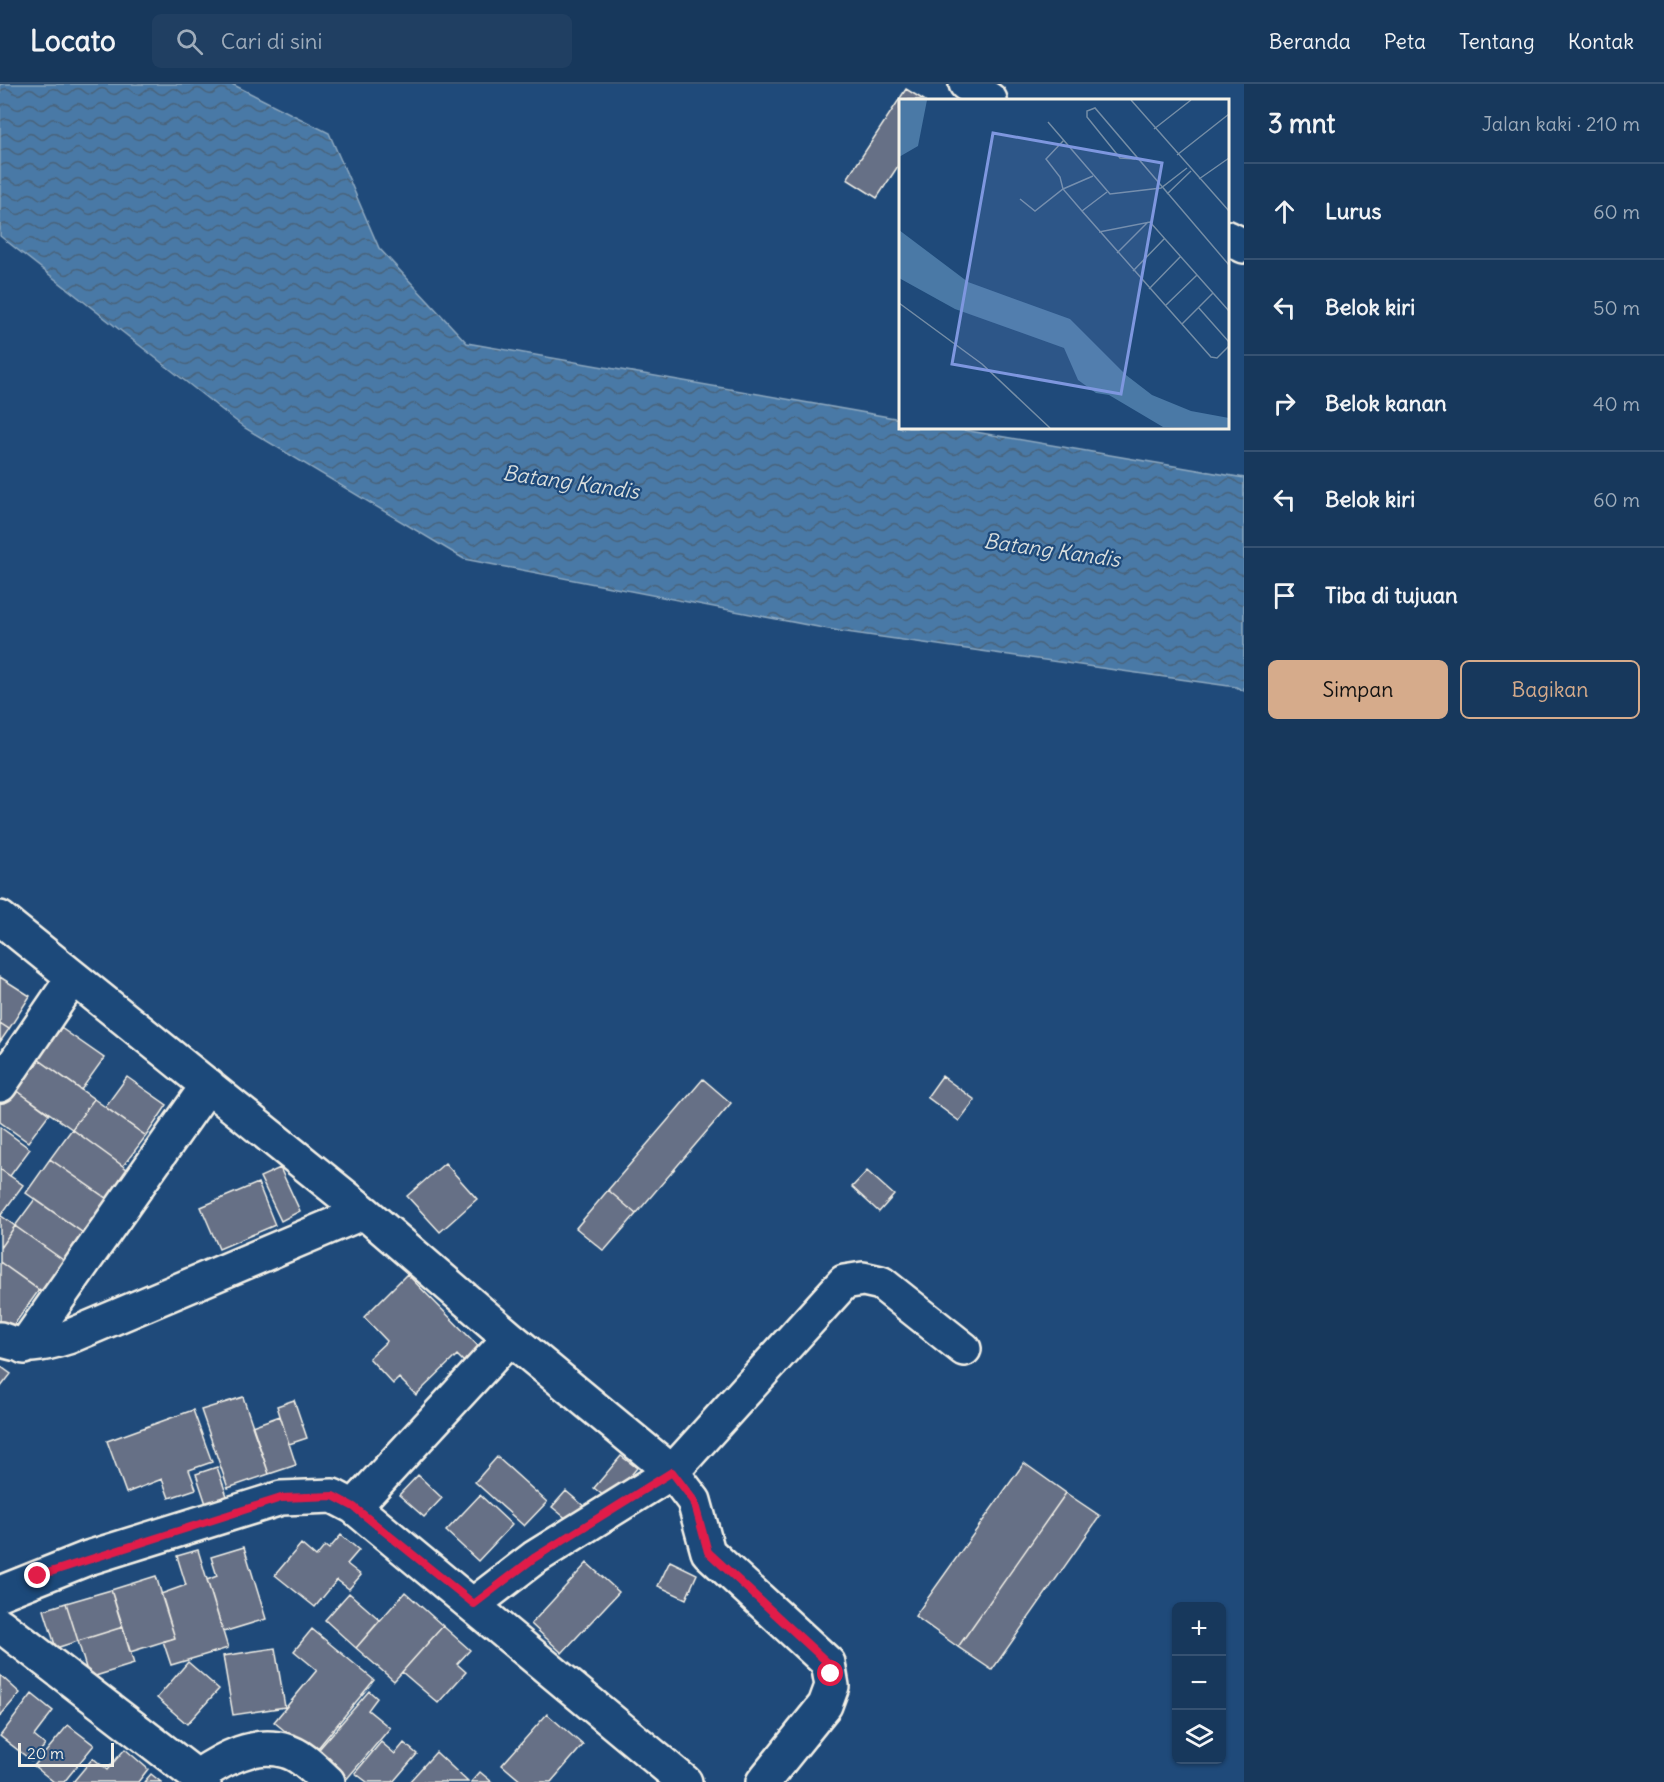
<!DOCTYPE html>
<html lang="id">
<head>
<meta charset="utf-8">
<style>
	:root { --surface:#17385c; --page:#203f62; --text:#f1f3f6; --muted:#9eacbb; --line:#365272; --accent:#d6ab8b }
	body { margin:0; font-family:Delius,sans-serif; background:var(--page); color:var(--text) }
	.controls { position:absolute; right:18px; bottom:18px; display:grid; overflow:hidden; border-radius:9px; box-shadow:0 2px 4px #0004 }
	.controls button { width:54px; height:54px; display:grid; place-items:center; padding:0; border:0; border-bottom:2px solid var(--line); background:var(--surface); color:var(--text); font:30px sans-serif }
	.scale { position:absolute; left:18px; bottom:15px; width:96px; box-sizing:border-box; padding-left:6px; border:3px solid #f4f1e8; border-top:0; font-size:16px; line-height:21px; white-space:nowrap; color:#f4f1e8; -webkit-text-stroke:4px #1f4a7a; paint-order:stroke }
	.stop { position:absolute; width:18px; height:18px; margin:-14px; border:4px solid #e11d48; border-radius:50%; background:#fff }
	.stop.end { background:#e11d48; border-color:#fff; box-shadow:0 2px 6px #0008 }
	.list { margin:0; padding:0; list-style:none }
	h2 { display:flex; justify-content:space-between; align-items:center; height:78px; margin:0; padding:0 24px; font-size:26px }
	h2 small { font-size:20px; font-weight:400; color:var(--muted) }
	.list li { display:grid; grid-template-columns:39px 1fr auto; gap:18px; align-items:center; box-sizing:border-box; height:96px; padding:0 24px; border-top:2px solid var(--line) }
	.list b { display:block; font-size:22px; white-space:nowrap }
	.list em { font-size:20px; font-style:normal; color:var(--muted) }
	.actions { display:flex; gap:12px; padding:18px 24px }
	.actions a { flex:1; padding:14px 0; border:2px solid var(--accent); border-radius:9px; text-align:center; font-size:21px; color:var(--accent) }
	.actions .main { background:var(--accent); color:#111 }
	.icon { flex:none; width:33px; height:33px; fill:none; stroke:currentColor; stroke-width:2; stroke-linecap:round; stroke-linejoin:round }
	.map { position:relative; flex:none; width:1244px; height:1698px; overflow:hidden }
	header { display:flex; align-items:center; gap:36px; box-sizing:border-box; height:84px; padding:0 30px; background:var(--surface); border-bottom:2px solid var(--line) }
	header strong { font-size:28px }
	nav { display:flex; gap:33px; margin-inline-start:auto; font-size:21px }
	.search { width:420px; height:54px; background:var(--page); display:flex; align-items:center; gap:15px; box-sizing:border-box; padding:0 21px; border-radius:9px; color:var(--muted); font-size:22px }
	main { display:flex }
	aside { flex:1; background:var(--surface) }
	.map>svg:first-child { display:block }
	.water { fill:url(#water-waves); stroke:#8ea9c0; stroke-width:1.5 }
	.building { fill:#667086; stroke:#f4f1e8; stroke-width:1.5 }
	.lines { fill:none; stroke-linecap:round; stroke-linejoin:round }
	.minor-casing { stroke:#f4f1e8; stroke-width:38 }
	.minor { stroke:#1f4a7a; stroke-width:33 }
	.route { stroke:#e11d48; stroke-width:8 }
	.labels { text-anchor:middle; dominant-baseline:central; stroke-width:4.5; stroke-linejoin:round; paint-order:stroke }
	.water-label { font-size:21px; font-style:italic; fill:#dadfde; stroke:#1f4a7a }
	.inset-road { fill:none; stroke:#748da6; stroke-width:1.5 }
	.view { fill:#7e97df; fill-opacity:0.15; stroke:#7e97df; stroke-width:3 }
	.inset-edge { fill:none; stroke:#f4f1e8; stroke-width:3 }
</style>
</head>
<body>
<header>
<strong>Locato</strong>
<div class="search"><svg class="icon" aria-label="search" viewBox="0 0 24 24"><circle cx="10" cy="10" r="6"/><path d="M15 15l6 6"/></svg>Cari di sini</div>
<nav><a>Beranda</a><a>Peta</a><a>Tentang</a><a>Kontak</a></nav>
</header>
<main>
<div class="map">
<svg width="1244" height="1698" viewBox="0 0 1244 1698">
	<defs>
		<pattern id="water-waves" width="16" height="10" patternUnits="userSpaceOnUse" patternTransform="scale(1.5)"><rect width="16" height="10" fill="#4a79a6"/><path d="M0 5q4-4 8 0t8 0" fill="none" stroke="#4a637b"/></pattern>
	</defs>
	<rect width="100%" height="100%" fill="#1f4a7a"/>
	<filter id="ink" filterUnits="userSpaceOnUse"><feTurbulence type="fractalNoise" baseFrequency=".0167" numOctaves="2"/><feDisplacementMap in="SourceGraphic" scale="12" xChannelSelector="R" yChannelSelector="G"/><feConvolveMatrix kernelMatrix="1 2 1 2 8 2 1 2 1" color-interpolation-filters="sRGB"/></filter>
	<g filter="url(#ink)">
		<path class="water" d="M0,0H232L329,49L379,164L467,259L900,335V344H952L1244,394V607L1236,603L839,547L464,475L245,344L0,152Z"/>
		<path class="building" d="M906,5L924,16H900V79L877,114L847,95Z
			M0,893L30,912L9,945L0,939Z
			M0,939L9,945L0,958Z
			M61,944L104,974L81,1006L38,975Z
			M38,975L94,1015L72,1045L16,1006Z
			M942,992L975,1016L959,1037L927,1013Z
			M127,993L167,1021L146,1052L105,1023Z
			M703,995L731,1019L636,1130L608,1106Z
			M8,1000L49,1030L28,1058L0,1038V1010Z
			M94,1015L146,1052L123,1082L72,1045Z
			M0,1043L30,1065L10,1092L0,1085Z
			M72,1045L131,1088L110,1117L50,1075Z
			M50,1075L110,1117L86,1151L26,1109Z
			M445,1079L477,1115L440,1148L407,1112Z
			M280,1084L300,1127L281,1137L260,1093Z
			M0,1085L23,1101L1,1131H0Z
			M867,1087L894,1111L879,1128L852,1103Z
			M258,1099L275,1141L219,1165L201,1123Z
			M608,1106L636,1130L604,1167L576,1144Z
			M35,1115L86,1151L66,1178L15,1142Z
			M0,1131L15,1142L0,1164Z
			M15,1142L73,1183L43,1209L0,1178V1164Z
			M0,1178L39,1206L11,1245L0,1237Z
			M407,1190L479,1263L464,1278L457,1271L416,1311L399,1294L393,1300L369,1274L387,1257L364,1233Z
			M0,1282L11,1290L0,1304Z
			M243,1313L269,1390L228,1404L201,1326Z
			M294,1316L307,1354L289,1360L277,1322Z
			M193,1326L212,1378L189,1386L196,1405L169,1414L162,1395L126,1409L107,1357Z
			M280,1332L296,1381L269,1390L252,1342Z
			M621,1372L637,1384L610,1417L594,1404Z
			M497,1373L547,1418L524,1442L475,1398Z
			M1024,1379L1066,1409L958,1563L915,1532Z
			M217,1383L227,1412L206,1420L196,1390Z
			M418,1391L442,1414L424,1433L399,1411Z
			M566,1407L586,1424L573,1440L552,1423Z
			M1066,1409L1100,1432L992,1586L958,1563Z
			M480,1411L512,1441L478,1477L446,1447Z
			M341,1451L359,1466L347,1480L361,1491L349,1505L337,1496L315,1523L275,1491L301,1460L316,1473L325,1462L329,1465Z
			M244,1463L266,1535L223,1548L207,1496L217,1492L211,1473Z
			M198,1466L228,1564L171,1581L163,1557L175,1554L161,1510L186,1501L177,1472Z
			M670,1477L697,1490L686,1515L658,1502Z
			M587,1479L619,1508L562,1569L531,1540Z
			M156,1492L175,1554L130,1568L111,1506Z
			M111,1506L123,1543L78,1557L66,1519Z
			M405,1508L443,1542L394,1597L356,1564Z
			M349,1509L380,1536L356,1564L325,1536Z
			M66,1519L78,1557L56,1564L44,1526Z
			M443,1542L470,1566L457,1580L466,1588L438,1619L402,1588Z
			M123,1543L134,1580L89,1594L78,1557Z
			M312,1545L374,1596L313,1670L274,1638L317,1586L294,1567Z
			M275,1564L285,1623L233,1631L223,1572Z
			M188,1578L219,1605L187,1640L157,1614Z
			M0,1591L20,1609L0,1632Z
			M369,1607L377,1614L368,1626L390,1644L345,1697L314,1671Z
			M32,1610L53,1627L34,1652L45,1661L32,1677L0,1652Z
			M547,1630L583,1661L551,1698H522L502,1681Z
			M68,1641L94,1661L64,1698H54L34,1682Z
			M381,1658L395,1670L404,1659L417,1670L393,1698H367L355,1689Z
			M125,1665L148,1685L138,1698H73L93,1674L107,1686Z
			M436,1668L468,1698H409Z
			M480,1688L492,1698H471Z
			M151,1690L161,1698H144Z"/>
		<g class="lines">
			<g class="minor-casing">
				<path id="minor" d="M966,0L990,16
					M1228,154L1244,162
					M0,834L364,1128L510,1254L354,1423
					M0,1001L73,894
					M510,1254L672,1388L694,1417L708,1468L828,1579L832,1602L825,1621L763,1698
					M0,1255C25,1265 43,1261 68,1253L364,1128
					M24,1263L208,1001
					M0,1509L88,1474L281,1414L333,1412L354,1423L685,1698
					M474,1520L534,1474L672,1388L844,1198L863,1195L881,1199L964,1265
					M0,1541L204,1698
					M198,1692C223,1675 255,1657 286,1667C302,1671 316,1687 328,1698"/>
			</g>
			<use href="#minor" class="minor"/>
		</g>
	</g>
	<g class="lines" filter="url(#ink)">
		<path class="route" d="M38,1492L281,1414L333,1412L354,1423L474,1520L534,1474L672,1388L694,1417L708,1468L828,1579L831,1590"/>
	</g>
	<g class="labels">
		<g class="water-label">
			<text transform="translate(571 398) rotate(8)">Batang Kandis</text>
			<text transform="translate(1052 466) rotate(8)">Batang Kandis</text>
		</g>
	</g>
	<g transform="translate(899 15)">
		<rect width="330" height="330" fill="#1f4a7a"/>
		<path d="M1,1H28L19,47L0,58ZM0,131L69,183L171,220L227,276L253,296L292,312L330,319V329L264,328L210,296L197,294L179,281L165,249L56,210L0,179Z" fill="#4a79a6"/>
		<path class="inset-road" d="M232,1L330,112M149,23L211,95L262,89L288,69M255,30L292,1M165,41L147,60L161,78L164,90L183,112M278,56L330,15M236,60L221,59L188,18V12L196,9L330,166M300,80L330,59M208,93L183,112L312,258L318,259L330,247M268,95L292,72M121,100L136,112L164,90L194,77M200,133L251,123L330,212M218,154L249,123M234,172L266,139M250,190L282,157M0,204L83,265L151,329M266,207L298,176M299,208L330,243M283,225L314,194"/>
		<path class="view" d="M94,34L263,64L222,295L53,265Z"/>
		<rect width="330" height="330" class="inset-edge"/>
	</g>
</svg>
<div class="controls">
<button>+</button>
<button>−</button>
<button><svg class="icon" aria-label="layers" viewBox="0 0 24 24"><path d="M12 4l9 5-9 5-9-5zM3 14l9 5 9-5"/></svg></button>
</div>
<div class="scale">20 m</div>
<div class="stop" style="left:831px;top:1590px"></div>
<div class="stop end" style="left:38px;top:1492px"></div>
</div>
<aside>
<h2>3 mnt<small>Jalan kaki · 210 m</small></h2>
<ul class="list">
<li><svg class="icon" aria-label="ahead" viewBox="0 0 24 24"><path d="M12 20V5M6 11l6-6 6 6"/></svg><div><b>Lurus</b></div><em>60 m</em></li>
<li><svg class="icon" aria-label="left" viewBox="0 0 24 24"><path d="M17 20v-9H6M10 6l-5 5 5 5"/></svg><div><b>Belok kiri</b></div><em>50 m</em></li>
<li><svg class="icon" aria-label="right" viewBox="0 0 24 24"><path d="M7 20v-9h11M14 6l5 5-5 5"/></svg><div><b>Belok kanan</b></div><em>40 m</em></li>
<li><svg class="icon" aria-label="left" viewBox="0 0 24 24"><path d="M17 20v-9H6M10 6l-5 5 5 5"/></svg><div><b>Belok kiri</b></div><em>60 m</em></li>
<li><svg class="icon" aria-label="arrive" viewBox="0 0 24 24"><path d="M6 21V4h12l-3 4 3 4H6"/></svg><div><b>Tiba di tujuan</b></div></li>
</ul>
<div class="actions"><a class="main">Simpan</a><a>Bagikan</a></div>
</aside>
</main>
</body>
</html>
